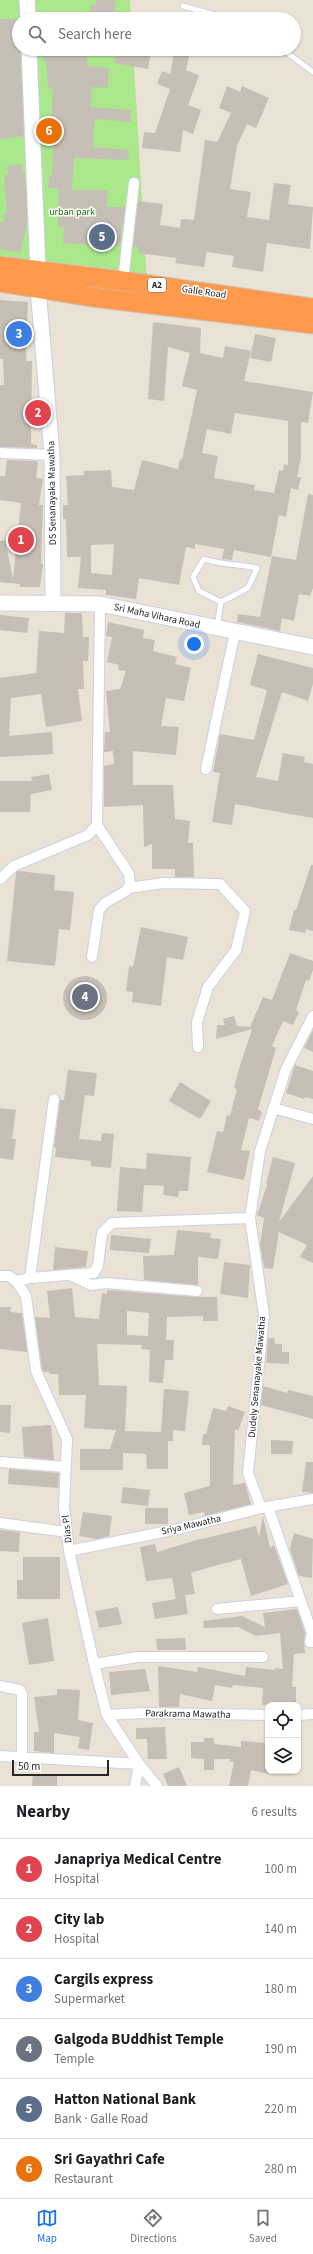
<!DOCTYPE html>
<html lang="en">
<head>
<meta charset="utf-8">
<style>
	:root { --surface:#fff; --page:#f6f6f6; --text:#202124; --muted:#757577; --line:#e0e0e0; --accent:#1a73e8 }
	body { margin:0; font-family:"Source Sans 3",sans-serif; background:var(--page); color:var(--text) }
	.controls { position:absolute; right:12px; bottom:12px; display:grid; overflow:hidden; border-radius:8px; box-shadow:0 1px 3px #0004 }
	.controls button { width:36px; height:36px; display:grid; place-items:center; padding:0; border:0; border-bottom:1px solid var(--line); background:var(--surface); color:var(--text); font:20px sans-serif }
	.scale { position:absolute; left:12px; bottom:10px; width:97px; box-sizing:border-box; padding-left:4px; border:2px solid #272727; border-top:0; font-size:11px; line-height:14px; white-space:nowrap; color:#272727; -webkit-text-stroke:3px #fff; paint-order:stroke }
	.you { position:absolute; left:194px; top:644px; width:14px; height:14px; margin:-10px; border:3px solid #fff; border-radius:50%; background:#1a73e8; box-shadow:0 0 0 6px #1a73e833 }
	.badge { display:grid; place-items:center; width:26px; height:26px; border-radius:50%; background:var(--accent); color:#fff; font-size:13px; font-weight:700 }
	.pin { position:absolute; translate:-50% -50%; border:2px solid #fff; box-shadow:0 1px 4px #0006 }
	.list { margin:0; padding:0; list-style:none }
	h2 { display:flex; justify-content:space-between; align-items:center; height:52px; margin:0; padding:0 16px; font-size:17px }
	h2 small { font-size:13px; font-weight:400; color:var(--muted) }
	.list li { display:grid; grid-template-columns:26px 1fr auto; gap:12px; align-items:center; box-sizing:border-box; height:60px; padding:0 16px; border-top:1px solid var(--line) }
	.list b { display:block; font-size:15px; white-space:nowrap }
	.list p { margin:0; font-size:13px; white-space:nowrap; color:var(--muted) }
	.list em { font-size:13px; font-style:normal; color:var(--muted) }
	.icon { flex:none; width:22px; height:22px; fill:none; stroke:currentColor; stroke-width:2; stroke-linecap:round; stroke-linejoin:round }
	.map { position:relative; flex:none; width:313px; height:1786px; overflow:hidden }
	.search { position:absolute; background:var(--surface); box-shadow:0 1px 3px #0004; left:12px; right:12px; top:12px; height:44px; display:flex; align-items:center; gap:10px; box-sizing:border-box; padding:0 14px; border-radius:22px; color:var(--muted); font-size:15px }
	.sheet { height:412px; background:var(--surface) }
	nav { display:flex; justify-content:space-around; align-items:center; box-sizing:border-box; height:56px; border-top:1px solid var(--line); background:var(--surface); font-size:11px; color:var(--muted) }
	nav a { display:grid; justify-items:center; gap:2px }
	nav .on { color:var(--accent) }
	.map>svg:first-child { display:block }
	.green { fill:#abe88c }
	.building { fill:#c6bfb6; fill-rule:evenodd }
	.lines { fill:none; stroke-linecap:round; stroke-linejoin:round }
	.lane-casing { stroke:#cbcfe2; stroke-width:7 }
	.street-casing { stroke:#cbcfe2; stroke-width:12 }
	.secondary-casing { stroke:#cbcfe2; stroke-width:17 }
	.highway-casing { stroke:#c7c7c7; stroke-width:21 }
	.lane { stroke:#fff; stroke-width:5 }
	.street { stroke:#fff; stroke-width:10 }
	.secondary { stroke:#fff; stroke-width:15 }
	.highway { stroke:#ff9a4d; stroke-width:19 }
	.labels { text-anchor:middle; dominant-baseline:central; stroke-width:3; stroke-linejoin:round; paint-order:stroke }
	.shield { fill:#fff; stroke:#686868; stroke-width:1 }
	.shield-label { font-size:9px; font-weight:bold; fill:#272727 }
	.park-label { font-size:10px; fill:#246812; stroke:#fff }
	.street-label { font-size:10px; fill:#272727; stroke:#fff }
</style>
</head>
<body>
<div class="map">
<svg width="313" height="1786" viewBox="0 0 313 1786">
	<rect width="100%" height="100%" fill="#ebe2d6"/>
	<path class="green" d="M0,0H130L131,19H19V49H133L147,284L0,286Z"/>
	<path class="building" d="M97,0H115V19H90V5H96Z
		M0,19H17L18,49H20L24,136L0,139Z
		M41,49H54L55,56L75,49H87V66L109,68L108,88L91,87V107L131,110L130,122L95,119L94,125L93,147L129,150L128,160L74,158L72,190H107V207H125L120,246L63,243L64,227H58L59,189L48,188L49,175L52,176L54,135L51,124L53,88H48L47,69Z
		M116,49L151,52L148,69L114,63Z
		M174,54L189,56L186,70L199,75L188,105L201,110L193,134L183,130L180,152L142,148L144,132L155,133L170,89L157,84L162,71L170,74Z
		M227,86L240,92L242,86L269,98L256,128L247,124L237,146L230,189L251,192L247,217L269,220L274,183L291,185L288,204L313,207L310,249L267,243L263,272L232,267L234,256L207,252L204,267L175,263L176,258L138,253L139,247H133L138,201L163,204L160,225L180,228L181,219L194,220L205,140L217,142L231,113L219,108Z
		M22,164L23,173H25L27,223L20,253L0,249V222H5L3,214L7,213L4,175H8L7,166Z
		M0,300L28,302L26,361H32L31,444L37,445V448L0,447V385H4L3,359H0Z
		M153,322L201,328L200,353L223,358L225,346L251,351L244,381L313,392L308,423L301,422V457L297,477H301L298,490L291,488L286,517L279,515L271,557L234,550L232,560L222,559L224,549L195,544V549L186,547L179,585L139,578L136,599L106,595V590L78,588L81,557H67L66,519H63V505H68L66,476L84,475V471L111,470L112,487L134,490L142,460L178,469L180,459L182,460L197,390L182,386L190,353L168,347L164,401L148,399ZM235,413L288,421V465L284,464L283,471L279,470L274,493L254,490L255,485L214,478L218,456L202,453L207,429L231,434ZM114,544L112,575L91,573V545Z
		M255,334L276,338L271,362L250,358Z
		M7,460L36,461L38,463L36,478L43,479L39,505H43L41,564H43L40,587H20V584L0,582V541L5,540L13,579L21,503L0,500V476H5Z
		M308,494L313,495V588L310,596L299,594L294,621L282,618L280,631L237,622L238,614L260,617L272,556L296,560Z
		M65,613H82L83,637H89L88,661H83L84,689H78L82,721L46,727L41,694L11,698L9,736L52,732L53,754L0,757V678L36,673L39,631L64,633Z
		M0,615L29,618L27,633L0,630Z
		M108,622L144,630L143,638L155,640L153,651L177,657L175,664L191,668L184,701L166,698L161,726L179,727L176,755L133,751V785H173L175,819L190,821L188,843H193L194,877H175V869H152V844L144,847L143,805L104,807V766L114,764L113,751L104,752L105,732H110L106,691L120,689L126,671L118,670L119,665L107,662L112,637L106,636Z
		M258,654L313,668V684L308,701L282,692L256,777L278,781L283,753L305,757L304,762L313,764V818L235,804L232,825L212,822L220,773L213,772L220,734L254,740L267,690L250,685Z
		M49,774L52,790L31,794L30,812H0V781H32L31,777Z
		M311,865H313V931L306,929L305,933L289,930L294,910H296Z
		M18,871L55,875L54,890L74,892L70,930L59,929L55,966L7,961L16,873Z
		M141,927L188,937L183,960L167,957L161,1006L132,1002L133,992L126,991L129,966L133,967Z
		M290,953L313,961V970L309,981L306,980L296,1010L299,1012L293,1025L283,1021L272,1046L276,1048L258,1109L262,1112L259,1121L249,1118L241,1150L250,1151L244,1180L207,1172L217,1131L223,1132L227,1115L230,1116L237,1089L234,1088L238,1072L252,1029L216,1039L217,1025H225L223,1019L234,1016L237,1026L250,1027L263,997L272,1000Z
		M63 998a22 22 0 1 1 44 0a22 22 0 1 1-44 0Z
		M313,1030V1052L304,1048Z
		M295,1065L313,1071V1099L305,1097L304,1099L286,1093Z
		M68,1070L97,1073L94,1096L85,1095L79,1139L101,1141L102,1133L114,1134L111,1168L91,1166V1161L55,1157L56,1148L54,1147L60,1100H64Z
		M180,1082L211,1101L200,1119L169,1101Z
		M0,1108L16,1110L12,1139H16L13,1160L0,1158Z
		M147,1153L191,1157L188,1191H179L178,1197L163,1195L164,1186L144,1185L142,1212L117,1211L120,1167L146,1169Z
		M273,1157L295,1163L279,1222L313,1176V1263L300,1257L307,1245L279,1232L273,1269L264,1268L260,1244L264,1218L257,1215L267,1185L266,1184Z
		M177,1230L211,1233L210,1238L221,1239L218,1259L198,1257V1285L144,1280L143,1256L174,1255Z
		M111,1235L151,1239L149,1253L110,1250Z
		M55,1247L88,1251L86,1267L53,1270Z
		M224,1262L250,1265L248,1298L220,1294Z
		M72,1288L75,1317L99,1319L102,1293L107,1294V1290L196,1297H217L218,1321H203V1316L167,1317L166,1340H174L173,1360H165L163,1383L149,1382L150,1350L141,1349L142,1345L97,1344L99,1385L127,1386L125,1431L161,1432L164,1389L189,1391L185,1431L173,1430V1441H168V1469H147L146,1454L123,1453V1470H80V1449H110L116,1430L84,1428L86,1395H59L58,1374H49V1372H44L42,1369L35,1317L50,1318L47,1291ZM127,1311L149,1313L148,1336L127,1335Z
		M0,1307H11L10,1312L22,1313L27,1352L0,1349Z
		M268,1338H274L275,1344H282V1352H289V1364L266,1363Z
		M263,1386L287,1393L288,1390L313,1396V1419L261,1405Z
		M0,1405H11L10,1433L0,1432Z
		M228,1406L245,1412L238,1431L235,1429L233,1485L245,1483L251,1504L204,1516V1512L189,1515L184,1493L210,1486V1445H202L203,1434H206L213,1408L226,1411Z
		M51,1425L54,1460L24,1457L22,1427Z
		M271,1440L293,1441L292,1454H271Z
		M306,1462H313V1493L302,1492Z
		M9,1469L59,1473L58,1488L8,1484Z
		M123,1487L150,1490L148,1506L121,1503Z
		M145,1508H168V1524H145Z
		M83,1512L112,1516L109,1536L97,1539L79,1536Z
		M263,1516L270,1548L274,1545L288,1584L251,1596L241,1559L210,1567L191,1573L195,1594L185,1595L188,1614L155,1619L152,1603L176,1599L172,1578L146,1581L140,1547L155,1544L157,1552L193,1541L256,1526L259,1537Z
		M0,1530L20,1532L19,1552L0,1551Z
		M294,1533L313,1539L312,1578L299,1576L290,1549Z
		M23,1557H60V1599H17V1580H23Z
		M118,1607L122,1624L99,1628L95,1611Z
		M297,1609L305,1633L304,1641L305,1653L294,1654L292,1687H296V1705H262L263,1688L233,1685L232,1688L215,1685L212,1701L180,1694L179,1707H159L158,1666L197,1672L198,1667L245,1676L246,1667L275,1670V1668L283,1669L280,1633L256,1636L238,1627L204,1628L203,1621L242,1616L265,1627L263,1613Z
		M48,1618L54,1661L29,1665L22,1623Z
		M185,1638L186,1650H157L156,1639Z
		M145,1669L150,1691L111,1695L109,1672Z
		M57,1689L80,1690L78,1720L93,1723L89,1750L78,1748L80,1737L54,1733V1753L34,1751V1732H39L34,1697L57,1695Z
		M165,1727L167,1759H148L147,1739H136V1728Z
		M204,1738H214V1744L241,1747V1741L268,1743V1774L251,1770L248,1786H229L234,1762L229,1761L231,1759H214V1770H204V1759L191,1758V1742H204Z
		M179,1767L187,1786H168L163,1774Z
		M33,1775L57,1776V1786H32Z"/>
	<g class="lines">
		<g class="lane-casing">
			<path id="lane" d="M183,6L230,19
				M282,49L313,72
				M217,627L221,602L199,591L193,577L204,559C221,565 240,564 257,568L248,588L221,602"/>
		</g>
		<g class="street-casing">
			<path id="street" d="M123,281L134,183
				M0,453L52,455
				M206,769L235,632
				M0,879L14,866L88,835L97,825L100,604
				M128,888L164,883L220,884L245,911L236,950L208,987L197,1022L198,1047
				M92,957L99,910L105,903L126,891L130,885L129,874L97,825
				M273,1108L313,1119
				M70,1275L91,1285L106,1283L197,1291
				M0,1276H9L16,1281L26,1296L36,1371L67,1439L64,1507L69,1551L94,1664L107,1715L139,1764L157,1786
				M30,1278L54,1099
				M16,1281L30,1278L94,1273L98,1265L102,1233L112,1223L250,1218
				M0,1462L66,1467
				M268,1507L312,1633L310,1642H313
				M261,1508L248,1473L264,1315L250,1218L260,1151L286,1069L313,1016
				M0,1523L67,1532
				M69,1551L178,1529L261,1508L313,1499
				M217,1609L301,1601
				M94,1664L138,1657H263
				M0,1686L20,1690L22,1694V1757
				M107,1715L143,1713L268,1715
				M298,1715L313,1714
				M0,1756L139,1764L135,1786"/>
		</g>
		<g class="secondary-casing">
			<path id="secondary" d="M27,0L28,19
				M29,49L38,272
				M38,288L52,455L53,603
				M0,603L100,604L313,647"/>
		</g>
		<g class="highway-casing">
			<path id="highway" d="M0,266L123,281L313,308
				M0,282L92,297L313,324"/>
		</g>
		<use href="#lane" class="lane"/>
		<use href="#street" class="street"/>
		<use href="#secondary" class="secondary"/>
		<use href="#highway" class="highway"/>
	</g>
	<g class="labels">
		<rect class="shield" x="148" y="278" width="18" height="14" rx="3"/>
		<g class="shield-label">
			<text x="157" y="285">A2</text>
		</g>
		<g class="park-label">
			<text x="72" y="212">urban park</text>
		</g>
		<g class="street-label">
			<text transform="translate(204 292) rotate(8)">Galle Road</text>
			<text transform="translate(52 493) rotate(-91)">DS Senanayaka Mawatha</text>
			<text transform="translate(157 616) rotate(12)">Sri Maha Vihara Road</text>
			<text transform="translate(257 1377) rotate(-85)">Dudely Senanayake Mawatha</text>
			<text transform="translate(191 1525) rotate(-13)">Sriya Mawatha</text>
			<text transform="translate(67 1529) rotate(-96)">Dias Pl</text>
			<text transform="translate(188 1714) rotate(1)">Parakrama Mawatha</text>
		</g>
	</g>
</svg>
<div class="controls">
<button><svg class="icon" aria-label="locate" viewBox="0 0 24 24"><circle cx="12" cy="12" r="6"/><path d="M12 2v4M12 18v4M2 12h4M18 12h4"/></svg></button>
<button><svg class="icon" aria-label="layers" viewBox="0 0 24 24"><path d="M12 4l9 5-9 5-9-5zM3 14l9 5 9-5"/></svg></button>
</div>
<div class="scale">50 m</div>
<div class="you"></div>
<div class="pin badge" style="left:21px;top:540px;background:#e0444e">1</div>
<div class="pin badge" style="left:38px;top:413px;background:#e0444e">2</div>
<div class="pin badge" style="left:19px;top:334px;background:#3f7fe0">3</div>
<div class="pin badge" style="left:85px;top:997px;background:#6b7280">4</div>
<div class="pin badge" style="left:102px;top:237px;background:#5c6f8a">5</div>
<div class="pin badge" style="left:49px;top:131px;background:#e8710a">6</div>
<div class="search"><svg class="icon" aria-label="search" viewBox="0 0 24 24"><circle cx="10" cy="10" r="6"/><path d="M15 15l6 6"/></svg>Search here</div>
</div>
<section class="sheet">
<h2>Nearby<small>6 results</small></h2>
<ul class="list">
<li><span class="badge" style="background:#e0444e">1</span><div><b>Janapriya Medical Centre</b><p>Hospital</p></div><em>100 m</em></li>
<li><span class="badge" style="background:#e0444e">2</span><div><b>City lab</b><p>Hospital</p></div><em>140 m</em></li>
<li><span class="badge" style="background:#3f7fe0">3</span><div><b>Cargils express</b><p>Supermarket</p></div><em>180 m</em></li>
<li><span class="badge" style="background:#6b7280">4</span><div><b>Galgoda BUddhist Temple</b><p>Temple</p></div><em>190 m</em></li>
<li><span class="badge" style="background:#5c6f8a">5</span><div><b>Hatton National Bank</b><p>Bank · Galle Road</p></div><em>220 m</em></li>
<li><span class="badge" style="background:#e8710a">6</span><div><b>Sri Gayathri Cafe</b><p>Restaurant</p></div><em>280 m</em></li>
</ul>
</section>
<nav>
<a class="on"><svg class="icon" aria-label="map" viewBox="0 0 24 24"><path d="M3 6l6-2 6 2 6-2v14l-6 2-6-2-6 2zM9 4v14M15 6v14"/></svg>Map</a>
<a><svg class="icon" aria-label="directions" viewBox="0 0 24 24"><path d="M12 3l9 9-9 9-9-9zM9 14v-3h6M13 9l2 2-2 2"/></svg>Directions</a>
<a><svg class="icon" aria-label="saved" viewBox="0 0 24 24"><path d="M7 4h10v16l-5-4-5 4z"/></svg>Saved</a>
</nav>
</body>
</html>
